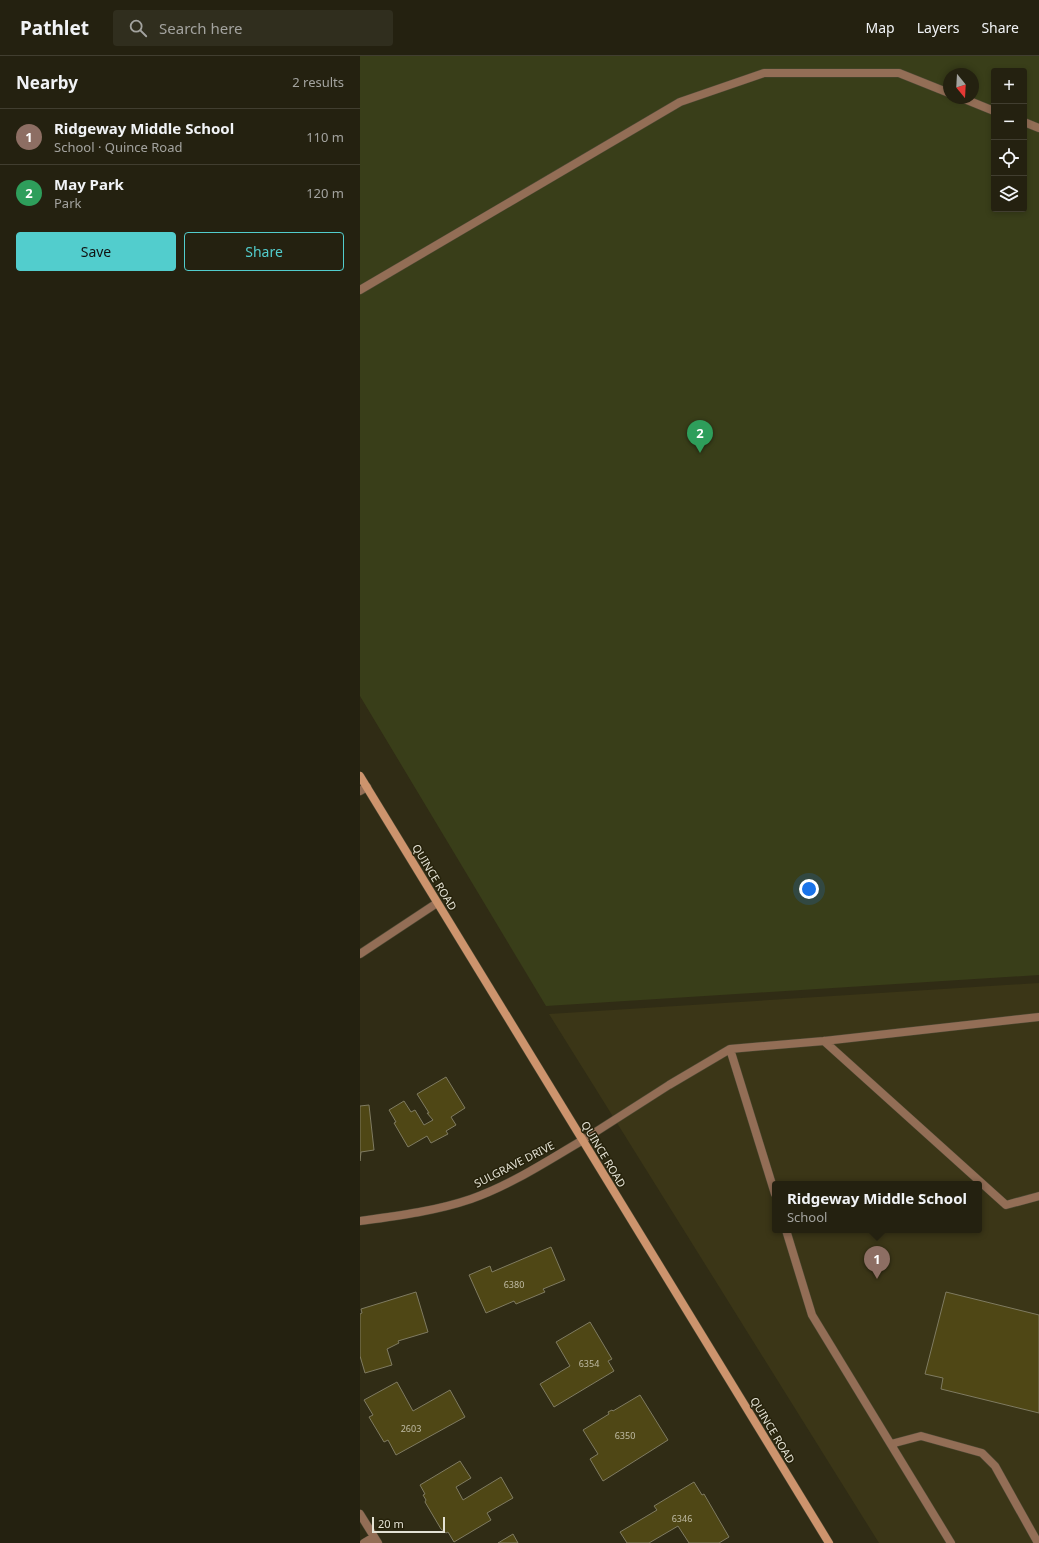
<!DOCTYPE html>
<html lang="en">
<head>
<meta charset="utf-8">
<style>
	:root { --surface:#242110; --page:#302e1e; --text:#f1f3f6; --muted:#a3a39f; --line:#413e30; --accent:#52cdcd }
	body { margin:0; font-family:"Noto Sans",sans-serif; background:var(--page); color:var(--text) }
	.controls { position:absolute; right:12px; top:12px; display:grid; overflow:hidden; border-radius:4px; box-shadow:0 2px 6px #0003 }
	.controls button { width:36px; height:36px; display:grid; place-items:center; padding:0; border:0; border-bottom:1px solid var(--line); background:var(--surface); color:var(--text); font:20px sans-serif }
	.compass { position:absolute; left:583px; top:12px; width:36px; height:36px; border-radius:50%; background:var(--surface); box-shadow:0 2px 6px #0003; rotate:162deg }
	.scale { position:absolute; left:12px; bottom:10px; width:73px; box-sizing:border-box; padding-left:4px; border:2px solid #e4e2d4; border-top:0; font-size:11px; line-height:14px; white-space:nowrap; color:#e4e2d4; -webkit-text-stroke:3px #26220b; paint-order:stroke }
	.you { position:absolute; left:449px; top:833px; width:14px; height:14px; margin:-10px; border:3px solid #fff; border-radius:50%; background:#1a73e8; box-shadow:0 0 0 6px #1a73e833 }
	.badge { display:grid; place-items:center; width:26px; height:26px; border-radius:50%; background:var(--accent); color:#fff; font-size:13px; font-weight:700 }
	.pin { position:absolute; translate:-50% -33px; filter:drop-shadow(0 1px 2px #0008) }
	.pin::after { content:''; position:absolute; top:21px; width:14px; height:12px; background:inherit; clip-path:polygon(0 0,100% 0,50% 100%) }
	.popup { position:absolute; left:412px; top:1125px; width:210px; height:52px; box-sizing:border-box; display:grid; place-content:center; border-radius:4px; background:var(--surface); filter:drop-shadow(0 1px 3px #0005); font-size:13px; white-space:nowrap; color:var(--muted) }
	.popup b { font-size:15px; color:var(--text) }
	.popup::after { content:''; position:absolute; left:50%; top:100%; margin-left:-8px; border:8px solid transparent; border-top-color:var(--surface) }
	.list { margin:0; padding:0; list-style:none }
	h2 { display:flex; justify-content:space-between; align-items:center; height:52px; margin:0; padding:0 16px; font-size:17px }
	h2 small { font-size:13px; font-weight:400; color:var(--muted) }
	.list li { display:grid; grid-template-columns:26px 1fr auto; gap:12px; align-items:center; box-sizing:border-box; height:56px; padding:0 16px; border-top:1px solid var(--line) }
	.list b { display:block; font-size:15px; white-space:nowrap }
	.list p { margin:0; font-size:13px; white-space:nowrap; color:var(--muted) }
	.list em { font-size:13px; font-style:normal; color:var(--muted) }
	.actions { display:flex; gap:8px; padding:12px 16px }
	.actions a { flex:1; padding:9px 0; border:1px solid var(--accent); border-radius:4px; text-align:center; font-size:14px; color:var(--accent) }
	.actions .main { background:var(--accent); color:#111 }
	.icon { flex:none; width:22px; height:22px; fill:none; stroke:currentColor; stroke-width:2; stroke-linecap:round; stroke-linejoin:round }
	.map { position:relative; flex:none; width:679px; height:1487px; overflow:hidden }
	header { display:flex; align-items:center; gap:24px; box-sizing:border-box; height:56px; padding:0 20px; background:var(--surface); border-bottom:1px solid var(--line) }
	header strong { font-size:19px }
	nav { display:flex; gap:22px; margin-inline-start:auto; font-size:14px }
	.search { width:280px; height:36px; background:var(--page); display:flex; align-items:center; gap:10px; box-sizing:border-box; padding:0 14px; border-radius:4px; color:var(--muted); font-size:15px }
	main { display:flex }
	aside { flex:1; background:var(--surface) }
	.map>svg:first-child { display:block }
	.built { fill:#3b3617; fill-rule:evenodd }
	.green { fill:#393e19; fill-rule:evenodd }
	.building { fill:#4f4715; stroke:#7f7b61 }
	.lines { fill:none; stroke-linecap:round; stroke-linejoin:round }
	.service-casing { stroke:#4d4934; stroke-width:9 }
	.minor-casing { stroke:#4d4934; stroke-width:9 }
	.secondary-casing { stroke:#4d4934; stroke-width:9 }
	.service { stroke:#936e56; stroke-width:8 }
	.minor { stroke:#936e56; stroke-width:8 }
	.secondary { stroke:#cd946d; stroke-width:8 }
	.labels { text-anchor:middle; dominant-baseline:central; stroke-width:3; stroke-linejoin:round; paint-order:stroke }
	.number-label { font-size:9px; fill:#bfbba4 }
	.street-label { font-size:11px; fill:#e4e2d4; stroke:#26220b }
</style>
</head>
<body>
<header>
<strong>Pathlet</strong>
<div class="search"><svg class="icon" aria-label="search" viewBox="0 0 24 24"><circle cx="10" cy="10" r="6"/><path d="M15 15l6 6"/></svg>Search here</div>
<nav><a>Map</a><a>Layers</a><a>Share</a></nav>
</header>
<main>
<aside>
<h2>Nearby<small>2 results</small></h2>
<ul class="list">
<li><span class="badge" style="background:#8d6e63">1</span><div><b>Ridgeway Middle School</b><p>School · Quince Road</p></div><em>110 m</em></li>
<li><span class="badge" style="background:#2e9e5b">2</span><div><b>May Park</b><p>Park</p></div><em>120 m</em></li>
</ul>
<div class="actions"><a class="main">Save</a><a>Share</a></div>
</aside>
<div class="map">
<svg width="679" height="1487" viewBox="0 0 679 1487">
	<rect width="100%" height="100%" fill="#302c15"/>
	<path class="built" d="M679,927V1487H519L189,958ZM415,1128H619V1174H415Z"/>
	<path class="green" d="M0,0H679V919L186,950L0,640ZM634,15H664V153H634ZM589,18H613V42H589Z"/>
	<path class="building" d="M86,1021L105,1052L91,1061L96,1069L86,1075L88,1078L71,1087L67,1080L48,1091L34,1067L36,1066L29,1054L44,1045L51,1056L55,1054L64,1069L73,1064L67,1057H69L57,1038Z
		M9,1049L14,1094L1,1096L0,1105V1050Z
		M191,1191L205,1224L183,1233L185,1236L156,1248L154,1245L126,1257L109,1219L130,1210L132,1216Z
		M56,1236L68,1276L38,1285L39,1287L27,1293L32,1309L5,1317L0,1300V1258L2,1257L1,1253Z
		M586,1236L679,1259V1357L581,1333L583,1322L565,1318Z
		M230,1266L252,1303L248,1305L254,1315L194,1351L180,1328L210,1310L196,1286Z
		M37,1326L53,1355L90,1334L105,1361L36,1399L28,1384L24,1386L9,1361L13,1359L4,1344Z
		M280,1339L308,1384L243,1425L230,1403L238,1398L223,1374L249,1358L248,1356L252,1354L253,1355Z
		M100,1405L111,1422L96,1431L103,1444L141,1421L153,1442L127,1457L131,1464L94,1486L88,1476L86,1477L81,1473L65,1446L66,1444L63,1439L65,1438L60,1429Z
		M334,1426L342,1439L344,1438L369,1481L359,1487H329L318,1470L289,1487H267L260,1476L297,1454L294,1450Z
		M153,1478L158,1487H138Z"/>
	<g class="lines">
		<g class="service-casing">
			<path id="service" d="M602,42L634,55
				M664,66L679,72
				M0,234L320,46L404,17H539L589,37
				M0,735L7,731
				M0,898L77,847
				M464,985L646,1149L679,1140
				M370,993L415,1138
				M223,1084L309,1029L370,993L464,985L679,961
				M426,1174L452,1259L591,1487
				M531,1388L561,1380L622,1397L635,1410L678,1487"/>
		</g>
		<g class="minor-casing">
			<path id="minor" d="M0,1165C37,1160 76,1155 111,1143C151,1129 187,1105 223,1084
				M0,1458L18,1487
				M4,1487L14,1481"/>
		</g>
		<g class="secondary-casing">
			<path id="secondary" d="M0,720L469,1487"/>
		</g>
		<use href="#service" class="service"/>
		<use href="#minor" class="minor"/>
		<use href="#secondary" class="secondary"/>
	</g>
	<g class="labels">
		<g class="number-label">
			<text x="154" y="1228">6380</text>
			<text x="229" y="1307">6354</text>
			<text x="51" y="1372">2603</text>
			<text x="265" y="1379">6350</text>
			<text x="322" y="1462">6346</text>
		</g>
		<g class="street-label">
			<text transform="translate(75 821) rotate(59)">QUINCE ROAD</text>
			<text transform="translate(244 1098) rotate(59)">QUINCE ROAD</text>
			<text transform="translate(154 1108) rotate(-27)">SULGRAVE DRIVE</text>
			<text transform="translate(413 1374) rotate(59)">QUINCE ROAD</text>
		</g>
	</g>
</svg>
<div class="controls">
<button>+</button>
<button>−</button>
<button><svg class="icon" aria-label="locate" viewBox="0 0 24 24"><circle cx="12" cy="12" r="6"/><path d="M12 2v4M12 18v4M2 12h4M18 12h4"/></svg></button>
<button><svg class="icon" aria-label="layers" viewBox="0 0 24 24"><path d="M12 4l9 5-9 5-9-5zM3 14l9 5 9-5"/></svg></button>
</div>
<svg class="compass" viewBox="-18 -18 36 36"><path d="M0-13l5 13h-10z" fill="#e53935"/><path d="M0 13l5-13h-10z" fill="#a3a39f"/></svg>
<div class="scale">20 m</div>
<div class="you"></div>
<div class="pin badge" style="left:517px;top:1223px;background:#8d6e63">1</div>
<div class="popup"><b>Ridgeway Middle School</b>School</div>
<div class="pin badge" style="left:340px;top:397px;background:#2e9e5b">2</div>
</div>
</main>
</body>
</html>
